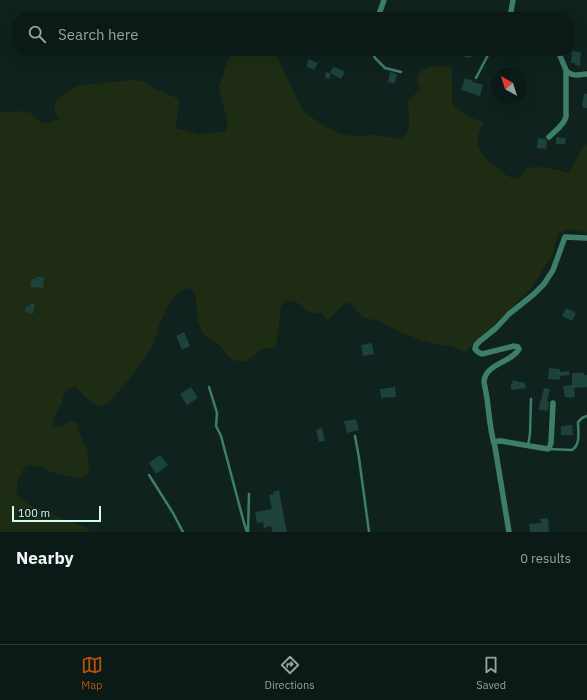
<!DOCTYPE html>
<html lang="en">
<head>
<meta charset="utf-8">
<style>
	:root { --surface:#0b1a16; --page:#14231f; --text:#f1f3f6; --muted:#9aa1a1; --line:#2b3835; --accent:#b45309 }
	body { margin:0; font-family:"IBM Plex Sans",sans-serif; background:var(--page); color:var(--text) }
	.compass { position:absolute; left:491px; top:68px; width:36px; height:36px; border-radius:50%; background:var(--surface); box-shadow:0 4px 16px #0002; rotate:321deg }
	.scale { position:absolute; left:12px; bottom:10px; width:89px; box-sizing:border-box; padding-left:4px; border:2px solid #d3fcf1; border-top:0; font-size:11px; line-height:14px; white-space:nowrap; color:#d3fcf1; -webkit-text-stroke:3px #0f221e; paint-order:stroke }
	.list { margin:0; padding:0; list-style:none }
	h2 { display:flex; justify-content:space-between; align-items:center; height:52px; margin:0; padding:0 16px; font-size:17px }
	h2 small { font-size:13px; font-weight:400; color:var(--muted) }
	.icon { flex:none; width:22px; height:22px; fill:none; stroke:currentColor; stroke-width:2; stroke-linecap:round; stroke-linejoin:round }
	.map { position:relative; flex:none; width:587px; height:532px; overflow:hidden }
	.search { position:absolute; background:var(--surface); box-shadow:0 4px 16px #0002; left:12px; right:12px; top:12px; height:44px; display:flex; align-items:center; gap:10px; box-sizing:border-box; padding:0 14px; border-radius:16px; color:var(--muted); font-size:15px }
	.sheet { height:112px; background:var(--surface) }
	nav { display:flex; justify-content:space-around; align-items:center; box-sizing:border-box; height:56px; border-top:1px solid var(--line); background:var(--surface); font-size:11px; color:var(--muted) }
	nav a { display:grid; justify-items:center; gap:2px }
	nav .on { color:var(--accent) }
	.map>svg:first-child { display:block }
	.green { fill:#1d2c12 }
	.building { fill:#1c423b }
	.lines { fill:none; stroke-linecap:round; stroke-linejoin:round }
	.lane { stroke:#3d7e68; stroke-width:2.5 }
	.street { stroke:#3d7e68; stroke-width:5.5 }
</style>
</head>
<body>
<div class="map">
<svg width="587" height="532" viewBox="0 0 587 532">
	<rect width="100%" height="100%" fill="#0f221e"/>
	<path class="green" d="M231,51H277L279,60L302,110C311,118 335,133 347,135C357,137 366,135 375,135C383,135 391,138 399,139C402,137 405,135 407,133C411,126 408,109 408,101L420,89L417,81L419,72C430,65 439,65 452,68V102C459,114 471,118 484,122L478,136V145L481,152L487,159L500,170L506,175L515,179L522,176L526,168C540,165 555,169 569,173L582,149L587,144V233L570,229L558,233L553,254L530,290L465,352L450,346L434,344L418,339L402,333L380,321L364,318L358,312L353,306L346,302C339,308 334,315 327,320L322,313H314L307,311L301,305L294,301L286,300L281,307L276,348H266L258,351L253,357L245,361H236L229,357L219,345L212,340L205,336L201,329L198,321L195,295L190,288L182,290L170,301L160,323L153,346L148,354L133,375L108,403L101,407L93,404L76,387L68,389L63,395L62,403L54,417L53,427H62L69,421L77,423L79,433L87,448L89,465L88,473L82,478C74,477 65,476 57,474C46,470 38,465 27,465C19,474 16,483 17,494L29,505L61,518L86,527L91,532H0V112H13L21,111L31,113L37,119L43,124L59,119L55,111L54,103C63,95 70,89 81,85L136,80L145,82L151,87L179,99L176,128L201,135L208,133L225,132L228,124L219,87Z"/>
	<path class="building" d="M463,51H472L471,58L463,57Z
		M572,51L581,52L580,66L575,65V63H571Z
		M309,59L318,63L314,70L306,66Z
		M333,67L337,68L345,72L341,79L331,73L329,79L325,78L326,72L330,73Z
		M390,72L397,74L395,83L388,82Z
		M465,78L473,81L472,82L483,85L480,96L461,90Z
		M584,93L587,94V108L582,107Z
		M556,137L566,138L565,144H556Z
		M538,138L545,139L547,141L546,149L537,148Z
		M36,277H44L43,288L30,287L31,279H36Z
		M30,303L35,304L33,314L25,312L26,306L29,307Z
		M566,308L576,313L572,321L562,316Z
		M184,332L190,346L182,350L176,336Z
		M372,343L374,354L363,356L361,345Z
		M549,368L560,369V372L569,371L570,375L560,376V380L548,379Z
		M572,373H584V375H587V387L574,388L575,397L569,398V397H565L563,386L572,385Z
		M512,380L525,383L526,388L511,390V383H513Z
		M191,387L198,398L187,405L180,394Z
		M395,387L396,397L381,398L380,389Z
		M544,388L550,389L547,401L549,402L548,411L539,410L540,401H541Z
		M356,419L359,430L347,433L344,421Z
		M572,425L573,435H561V426Z
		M322,428L325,441L319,442L316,430Z
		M160,455L168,465L156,474L149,463Z
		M279,490L285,522L287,532H272L271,526L264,528L263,522L257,523L255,512L272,509L269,495L274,494L273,492Z
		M548,518L549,532H530L529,524L541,523L540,519Z"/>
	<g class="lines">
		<path class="lane" d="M373,54L375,58L385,68L401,72
			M476,78L490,51
			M209,387L217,413L216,426L221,436L244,523L247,532
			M355,436L359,458L369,532
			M528,445L530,434L531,399
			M548,449L572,450C581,444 578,432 578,422L582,418L587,416
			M149,475L173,513L183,532
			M248,532L249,494"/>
		<path class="street" d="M378,17L384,0
			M510,17L513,0
			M356,51L364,53H372L373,51
			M566,70C571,77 579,75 587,74
			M549,137C555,131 564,125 566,117V70L558,51
			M494,443L497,441H501L548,449L550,446L551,443L553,403
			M509,532L495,447C490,431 489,414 487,398C486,393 485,387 484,382C484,379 485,376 487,373C495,362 512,361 519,349L518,347L514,346L482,354L478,352L475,349L476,345L480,341L496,328L509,314L534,294L544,284L553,270L565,237L587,238"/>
	</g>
</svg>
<svg class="compass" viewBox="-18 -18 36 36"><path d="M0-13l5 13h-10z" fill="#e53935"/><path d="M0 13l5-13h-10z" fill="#9aa1a1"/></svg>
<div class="scale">100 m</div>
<div class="search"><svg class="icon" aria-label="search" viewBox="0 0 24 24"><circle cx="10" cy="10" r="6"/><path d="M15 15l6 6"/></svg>Search here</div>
</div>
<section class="sheet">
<h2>Nearby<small>0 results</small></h2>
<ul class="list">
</ul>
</section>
<nav>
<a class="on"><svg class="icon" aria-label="map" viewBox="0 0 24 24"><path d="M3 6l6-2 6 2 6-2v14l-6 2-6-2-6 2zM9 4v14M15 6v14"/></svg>Map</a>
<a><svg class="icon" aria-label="directions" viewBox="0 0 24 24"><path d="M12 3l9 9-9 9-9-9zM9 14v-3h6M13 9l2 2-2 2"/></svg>Directions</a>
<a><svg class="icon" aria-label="saved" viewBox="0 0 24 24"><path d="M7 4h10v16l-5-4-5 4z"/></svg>Saved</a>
</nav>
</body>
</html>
